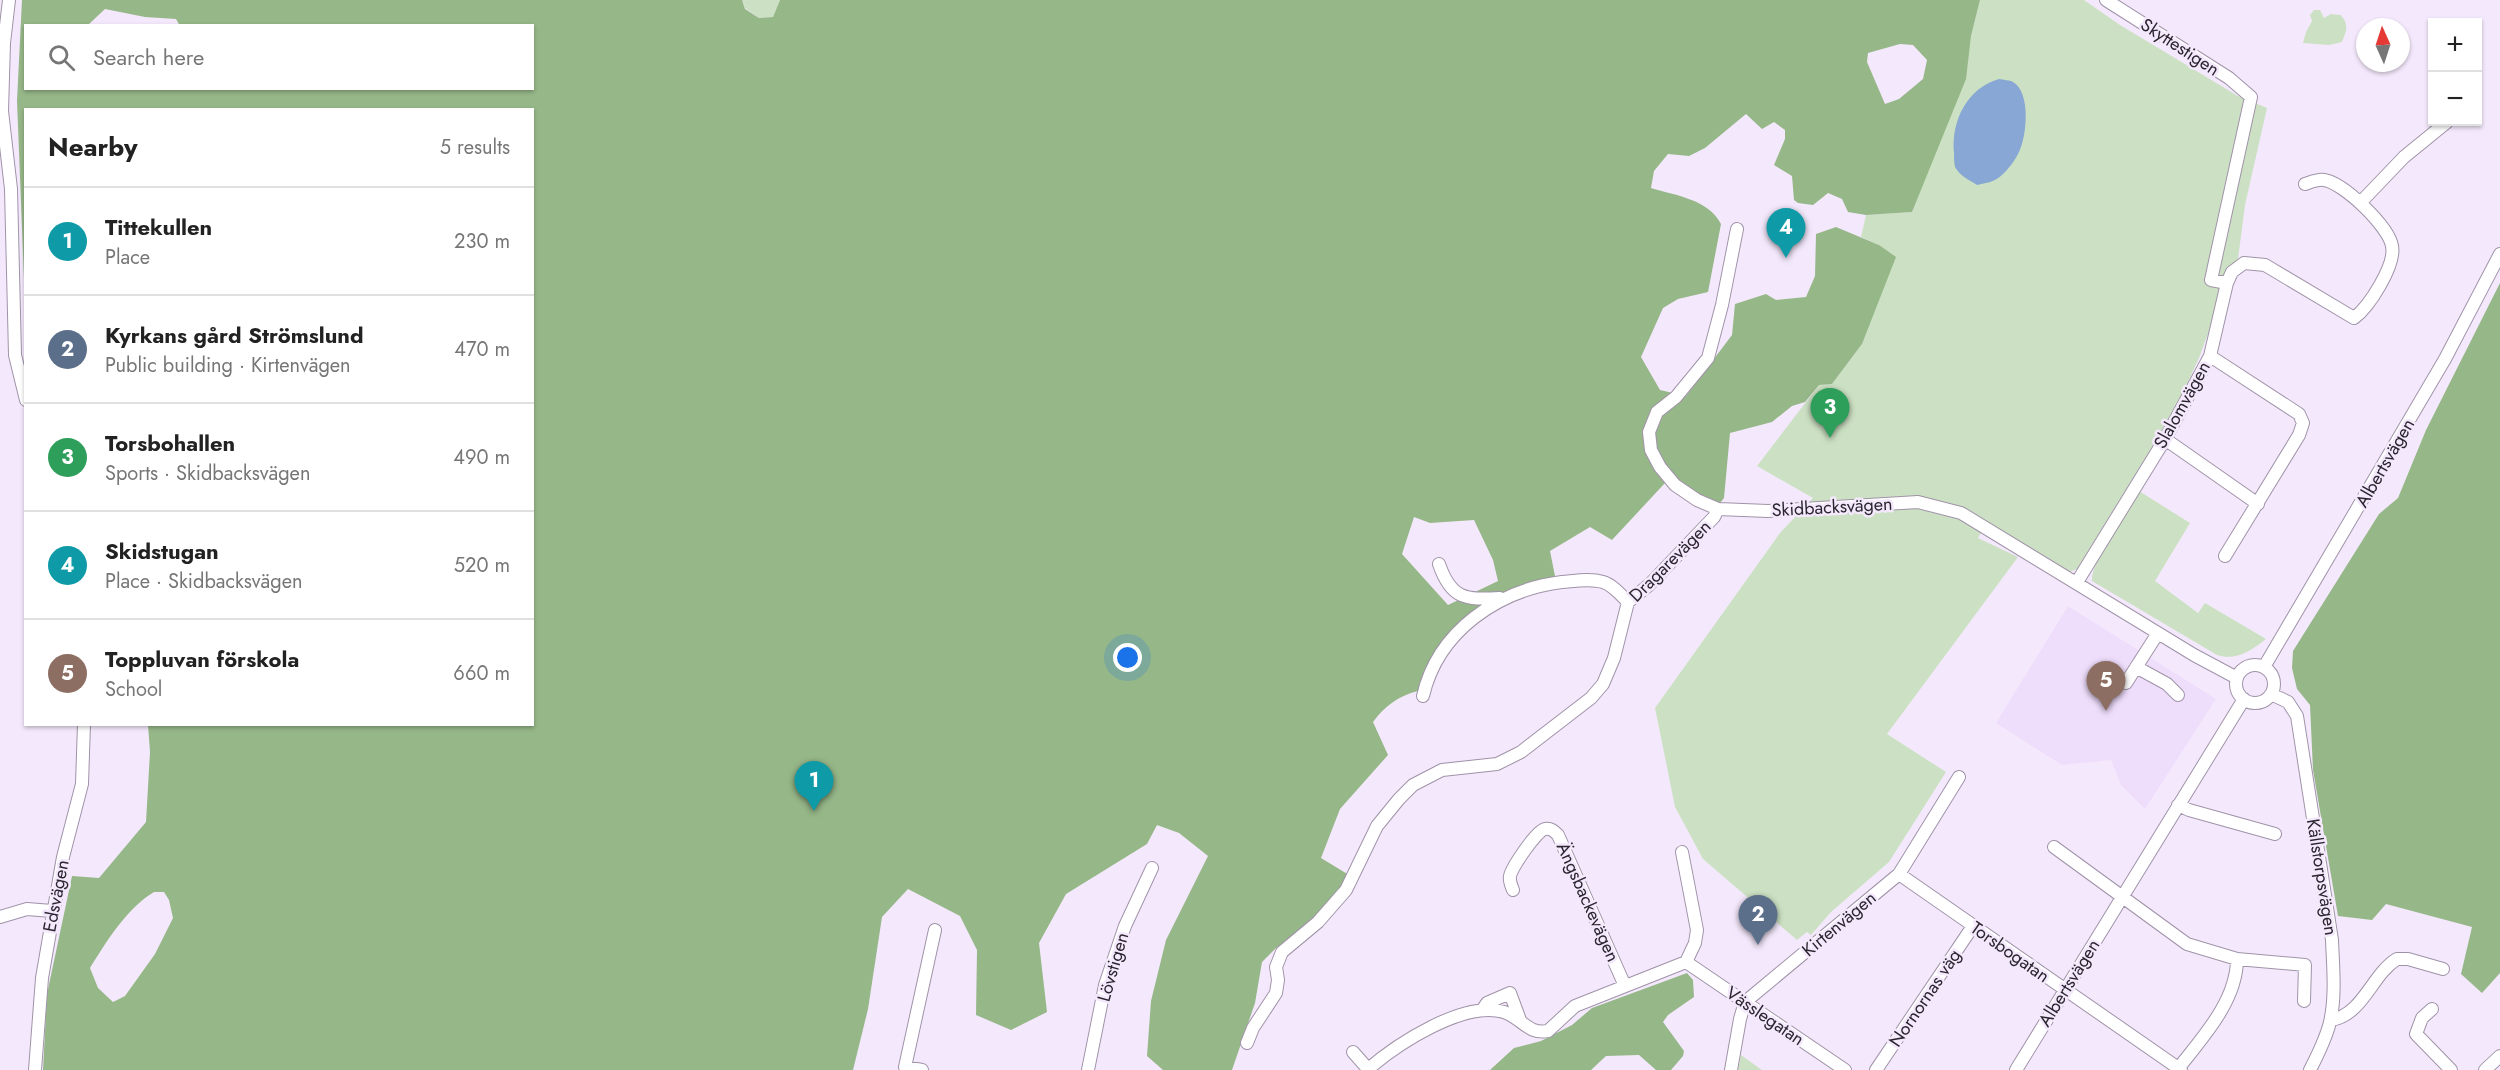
<!DOCTYPE html>
<html lang="en">
<head>
<meta charset="utf-8">
<style>
	:root { --surface:#fff; --page:#f6f6f6; --text:#222; --muted:#767676; --line:#e0e0e0; --accent:#7c45bc }
	body { margin:0; font-family:Jost,sans-serif; background:var(--page); color:var(--text) }
	.controls { position:absolute; right:18px; top:18px; display:grid; overflow:hidden; border-radius:0px; box-shadow:0 2px 4px #0004 }
	.controls button { width:54px; height:54px; display:grid; place-items:center; padding:0; border:0; border-bottom:2px solid var(--line); background:var(--surface); color:var(--text); font:30px sans-serif }
	.compass { position:absolute; left:2356px; top:18px; width:54px; height:54px; border-radius:50%; background:var(--surface); box-shadow:0 2px 4px #0004; rotate:357deg }
	.you { position:absolute; left:1128px; top:658px; width:21px; height:21px; margin:-15px; border:4px solid #fff; border-radius:50%; background:#1a73e8; box-shadow:0 0 0 9px #1a73e833 }
	.badge { display:grid; place-items:center; width:39px; height:39px; border-radius:50%; background:var(--accent); color:#fff; font-size:20px; font-weight:700 }
	.pin { position:absolute; translate:-50% -50px; filter:drop-shadow(0 2px 3px #0008) }
	.pin::after { content:''; position:absolute; top:32px; width:21px; height:18px; background:inherit; clip-path:polygon(0 0,100% 0,50% 100%) }
	.list { margin:0; padding:0; list-style:none }
	h2 { display:flex; justify-content:space-between; align-items:center; height:78px; margin:0; padding:0 24px; font-size:26px }
	h2 small { font-size:20px; font-weight:400; color:var(--muted) }
	.list li { display:grid; grid-template-columns:39px 1fr auto; gap:18px; align-items:center; box-sizing:border-box; height:108px; padding:0 24px; border-top:2px solid var(--line) }
	.list b { display:block; font-size:22px; white-space:nowrap }
	.list p { margin:0; font-size:20px; white-space:nowrap; color:var(--muted) }
	.list em { font-size:20px; font-style:normal; color:var(--muted) }
	.icon { flex:none; width:33px; height:33px; fill:none; stroke:currentColor; stroke-width:2; stroke-linecap:round; stroke-linejoin:round }
	.map { position:relative; flex:none; width:2500px; height:1070px; overflow:hidden }
	.search { position:absolute; background:var(--surface); box-shadow:0 2px 4px #0004; left:24px; top:24px; width:510px; height:66px; display:flex; align-items:center; gap:15px; box-sizing:border-box; padding:0 21px; border-radius:0px; color:var(--muted); font-size:22px }
	.panel { position:absolute; background:var(--surface); box-shadow:0 2px 4px #0004; left:24px; top:108px; width:510px; height:618px; border-radius:0px }
	.map>svg:first-child { display:block }
	.built { fill:#efddfc }
	.green { fill:#cce1c3 }
	.forest { fill:#96b788; fill-rule:evenodd }
	.water { fill:#88a7d4 }
	.lines { fill:none; stroke-linecap:round; stroke-linejoin:round }
	.minor-casing { stroke:#a093a9; stroke-width:14 }
	.minor { stroke:#fff; stroke-width:12 }
	.labels { text-anchor:middle; dominant-baseline:central; stroke-width:5; stroke-linejoin:round; paint-order:stroke }
	.street-label { font-size:18px; fill:#2a252e; stroke:#f4e9fc }
</style>
</head>
<body>
<div class="map">
<svg width="2500" height="1070" viewBox="0 0 2500 1070">
	<rect width="100%" height="100%" fill="#f4e9fc"/>
	<path class="built" d="M2068,606L2216,699L2145,809L2121,785L2111,760L2062,765L1996,723Z"/>
	<path class="green" d="M742,0H780L773,17L759,18L745,8Z
		M1980,0H2084L2120,25L2238,96L2267,108L2245,205L2238,259L2225,272L2220,301L2199,358L2176,408L2077,569L2069,572L1987,522L1978,538L2018,557L1887,734L1946,772L1889,862L1831,912L1811,935L1807,932L1797,940L1703,859L1675,807L1655,708L1780,533L1813,498L1757,466L1819,385L1832,384L1862,344L1879,245L1861,237L1866,215L1912,212L1971,36Z
		M2314,10H2320L2324,18L2331,14L2341,15C2349,25 2347,30 2342,42L2329,45L2303,43L2306,32L2312,21L2310,15Z
		M2139,491L2190,523L2155,581L2198,613L2205,603L2266,639C2251,651 2236,661 2217,655L2092,581C2091,560 2127,510 2139,491Z
		M1741,1055L1762,1070H1738Z"/>
	<path class="forest" d="M22,0H742L745,9L759,18L773,17L780,0H1980L1971,36L1966,79L1912,212L1866,215L1848,212L1842,199L1828,193L1813,205L1798,203L1794,200L1792,176L1774,165L1785,139V130L1774,122L1762,129L1746,114L1705,148L1689,156L1668,154L1654,171L1651,188C1677,196 1708,199 1721,224L1708,292L1678,299L1663,308L1641,357L1660,390L1686,396L1732,335L1735,304L1766,294L1776,300L1806,297L1815,276L1816,234L1836,227L1879,245L1896,257L1862,344L1832,384L1819,385L1805,402L1792,406L1772,422L1730,433L1724,498L1712,513L1665,483L1612,540L1590,527L1550,551L1556,581L1453,629L1432,656L1418,691C1398,696 1385,706 1373,722L1388,755L1340,809L1321,858L1349,875L1341,891L1318,919L1277,947L1262,962L1255,1003L1232,1070H1163L1147,1056L1151,1001L1166,940L1208,856L1179,833L1157,825L1147,844L1066,894L1039,943L1047,1012L1011,1030L976,1015L977,950L960,916L908,889L882,917L868,1009L853,1070H43L47,994L72,876L99,878L146,822L150,752L148,725L532,724V110H26L25,304L17,101ZM105,9L145,17L176,19L180,26H532V88H26V26L88,25ZM1900,44L1913,45L1927,60L1923,79L1899,99L1885,104L1867,62L1868,53ZM1414,517L1430,523L1474,520L1493,560L1498,581L1448,605L1402,554ZM154,892H164L169,900L173,918L155,954L125,996L113,1002L98,988L90,968C106,942 127,908 154,892Z
		M2500,283V973L2482,993L2461,974L2472,927L2386,904L2372,920L2338,916L2313,770L2310,705L2297,689L2292,668L2293,651L2379,514L2398,498L2426,430Z
		M1687,973L1693,980L1694,997L1668,1015L1663,1022L1684,1051L1683,1056L1671,1070H1656L1639,1055L1606,1056L1591,1070H1490L1514,1048L1541,1041L1572,1025L1592,1008Z"/>
	<path class="water" d="M1999,79C2003,80 2010,80 2013,82C2031,92 2027,136 2019,152C2016,159 2008,170 2002,175C1995,182 1986,183 1977,185C1969,180 1959,175 1955,167C1954,163 1954,157 1954,153C1951,121 1967,88 1999,79Z"/>
	<g class="lines">
		<g class="minor-casing">
			<path id="minor" d="M9,0L4,43L2,111L11,189L15,355L26,400
				M2106,0L2229,78L2251,97L2211,280L2227,283
				M2360,203L2404,157L2447,122
				M1737,229L1722,305L1708,358L1676,397L1657,412L1649,432L1651,450L1660,467L1675,485L1697,500L1718,509L1768,511L1918,502L1961,513L2194,655L2237,678
				M2210,356L2299,414L2303,423L2299,435L2225,556
				M2165,439L2258,504
				M1439,564C1451,599 1465,600 1500,598
				M2077,582L2165,439L2210,356L2227,283L2232,272L2244,263L2265,265L2354,318C2369,307 2396,265 2392,246C2389,227 2344,183 2324,180C2318,179 2311,182 2305,184
				M2236 684a19 19 0 1 1 38 0a19 19 0 1 1-38 0Z
				M2136,667L2167,684L2178,695
				M2264,667L2445,359L2500,254
				M2126,683L2158,633
				M2271,694L2288,702L2297,716L2332,940C2333,966 2336,996 2330,1022C2326,1039 2318,1054 2310,1070
				M1423,696C1438,631 1498,590 1562,582C1575,581 1590,578 1603,582C1613,585 1621,595 1628,602
				M2178,805L2189,810L2275,834
				M2054,847L2187,944L2237,959L2305,965L2304,1001
				M1899,874L2181,1070
				M1513,890C1511,885 1509,881 1510,876C1512,867 1537,830 1545,829C1551,828 1554,831 1558,835L1625,986
				M0,917L27,909L52,911
				M1686,962L1845,1070
				M1483,1009L1487,1003L1510,993L1520,1020
				M2432,1009L2422,1018L2416,1034L2451,1070
				M2331,1020C2363,1015 2372,974 2397,959H2408L2443,969
				M1247,1043L1253,1028L1276,993L1278,980L1276,967L1282,952L1318,922L1346,890L1377,826L1399,799L1413,785L1442,770L1497,764L1521,752L1591,698L1603,684L1614,658L1628,602L1649,585L1714,517L1718,509
				M1353,1052L1368,1069
				M35,1070L42,978L63,857L82,784L84,724
				M922,1070L905,1067L935,930
				M1088,1070L1105,985L1125,926L1152,868
				M1367,1070C1397,1044 1464,1000 1504,1012C1522,1018 1528,1035 1548,1031L1575,1006L1686,962L1695,943L1697,930L1682,852
				M1731,1070L1740,1019L1745,1002L1899,874L1959,777
				M1876,1070L1973,926
				M2016,1070L2244,699
				M2177,1070C2202,1038 2237,1001 2237,959
				M2485,1070L2500,1056"/>
		</g>
		<use href="#minor" class="minor"/>
	</g>
	<g class="labels">
		<g class="street-label">
			<text transform="translate(2180 47) rotate(33)">Skyttestigen</text>
			<text transform="translate(2182 405) rotate(-61)">Slalomvägen</text>
			<text transform="translate(2385 463) rotate(-60)">Albertsvägen</text>
			<text transform="translate(1832 507) rotate(-3)">Skidbacksvägen</text>
			<text transform="translate(1670 561) rotate(-45)">Dragarevägen</text>
			<text transform="translate(2322 877) rotate(81)">Källstorpsvägen</text>
			<text transform="translate(56 896) rotate(-79)">Edsvägen</text>
			<text transform="translate(1588 902) rotate(66)">Ängsbackevägen</text>
			<text transform="translate(1839 924) rotate(-40)">Kirtenvägen</text>
			<text transform="translate(2010 952) rotate(35)">Torsbogatan</text>
			<text transform="translate(1113 967) rotate(-74)">Lövstigen</text>
			<text transform="translate(2069 983) rotate(-58)">Albertsvägen</text>
			<text transform="translate(1925 998) rotate(-56)">Nornornas väg</text>
			<text transform="translate(1765 1016) rotate(34)">Vässlegatan</text>
		</g>
	</g>
</svg>
<div class="controls">
<button>+</button>
<button>−</button>
</div>
<svg class="compass" viewBox="-18 -18 36 36"><path d="M0-13l5 13h-10z" fill="#e53935"/><path d="M0 13l5-13h-10z" fill="#767676"/></svg>
<div class="you"></div>
<div class="pin badge" style="left:814px;top:811px;background:#0f9aa8">1</div>
<div class="pin badge" style="left:1758px;top:945px;background:#5c6f8a">2</div>
<div class="pin badge" style="left:1830px;top:438px;background:#2e9e5b">3</div>
<div class="pin badge" style="left:1786px;top:258px;background:#0f9aa8">4</div>
<div class="pin badge" style="left:2106px;top:711px;background:#8d6e63">5</div>
<div class="search"><svg class="icon" aria-label="search" viewBox="0 0 24 24"><circle cx="10" cy="10" r="6"/><path d="M15 15l6 6"/></svg>Search here</div>
<section class="panel">
<h2>Nearby<small>5 results</small></h2>
<ul class="list">
<li><span class="badge" style="background:#0f9aa8">1</span><div><b>Tittekullen</b><p>Place</p></div><em>230 m</em></li>
<li><span class="badge" style="background:#5c6f8a">2</span><div><b>Kyrkans gård Strömslund</b><p>Public building · Kirtenvägen</p></div><em>470 m</em></li>
<li><span class="badge" style="background:#2e9e5b">3</span><div><b>Torsbohallen</b><p>Sports · Skidbacksvägen</p></div><em>490 m</em></li>
<li><span class="badge" style="background:#0f9aa8">4</span><div><b>Skidstugan</b><p>Place · Skidbacksvägen</p></div><em>520 m</em></li>
<li><span class="badge" style="background:#8d6e63">5</span><div><b>Toppluvan förskola</b><p>School</p></div><em>660 m</em></li>
</ul>
</section>
</div>
</body>
</html>
